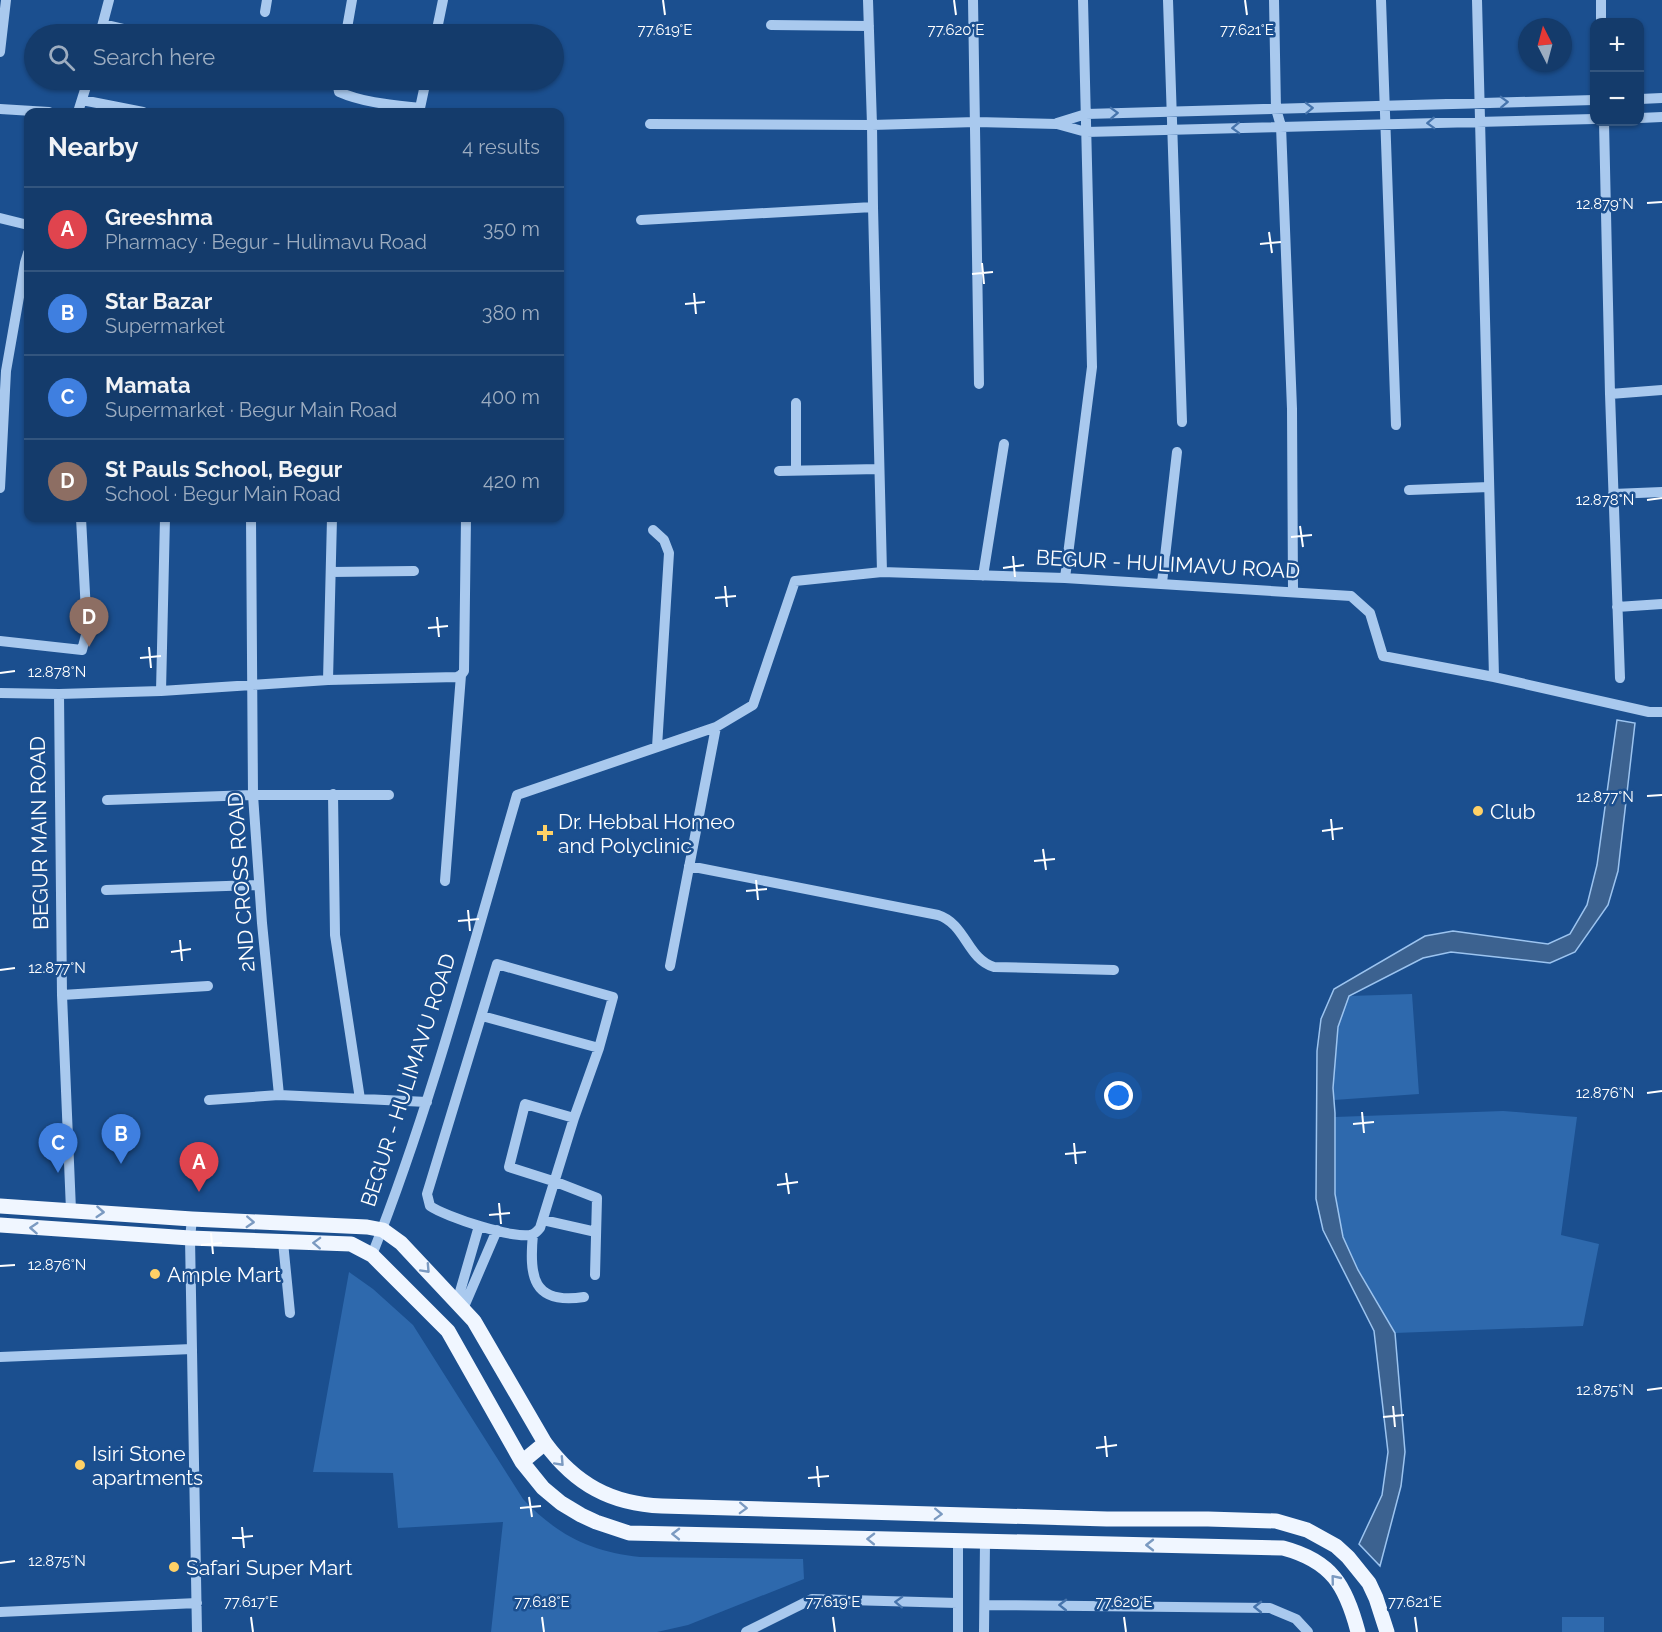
<!DOCTYPE html>
<html lang="en">
<head>
<meta charset="utf-8">
<style>
	:root { --surface:#143b6b; --page:#214673; --text:#f1f3f6; --muted:#9dadc1; --line:#33557e; --accent:#e69b98 }
	body { margin:0; font-family:Raleway,sans-serif; background:var(--page); color:var(--text) }
	.controls { position:absolute; right:18px; top:18px; display:grid; overflow:hidden; border-radius:12px; box-shadow:0 2px 4px #0004 }
	.controls button { width:54px; height:54px; display:grid; place-items:center; padding:0; border:0; border-bottom:2px solid var(--line); background:var(--surface); color:var(--text); font:30px sans-serif }
	.compass { position:absolute; left:1518px; top:18px; width:54px; height:54px; border-radius:50%; background:var(--surface); box-shadow:0 2px 4px #0004; rotate:354deg }
	.you { position:absolute; left:1119px; top:1096px; width:21px; height:21px; margin:-15px; border:4px solid #fff; border-radius:50%; background:#1a73e8; box-shadow:0 0 0 9px #1a73e833 }
	.badge { display:grid; place-items:center; width:39px; height:39px; border-radius:50%; background:var(--accent); color:#fff; font-size:20px; font-weight:700 }
	.pin { position:absolute; translate:-50% -50px; filter:drop-shadow(0 2px 3px #0008) }
	.pin::after { content:''; position:absolute; top:32px; width:21px; height:18px; background:inherit; clip-path:polygon(0 0,100% 0,50% 100%) }
	.list { margin:0; padding:0; list-style:none }
	h2 { display:flex; justify-content:space-between; align-items:center; height:78px; margin:0; padding:0 24px; font-size:26px }
	h2 small { font-size:20px; font-weight:400; color:var(--muted) }
	.list li { display:grid; grid-template-columns:39px 1fr auto; gap:18px; align-items:center; box-sizing:border-box; height:84px; padding:0 24px; border-top:2px solid var(--line) }
	.list b { display:block; font-size:22px; white-space:nowrap }
	.list p { margin:0; font-size:20px; white-space:nowrap; color:var(--muted) }
	.list em { font-size:20px; font-style:normal; color:var(--muted) }
	.icon { flex:none; width:33px; height:33px; fill:none; stroke:currentColor; stroke-width:2; stroke-linecap:round; stroke-linejoin:round }
	.map { position:relative; flex:none; width:1662px; height:1632px; overflow:hidden }
	.search { position:absolute; background:var(--surface); box-shadow:0 2px 4px #0004; left:24px; top:24px; width:540px; height:66px; display:flex; align-items:center; gap:15px; box-sizing:border-box; padding:0 21px; border-radius:33px; color:var(--muted); font-size:22px }
	.panel { position:absolute; background:var(--surface); box-shadow:0 2px 4px #0004; left:24px; top:108px; width:540px; height:414px; border-radius:12px }
	.map>svg:first-child { display:block }
	.green { fill:#2e69ad }
	.water { fill:#3c6290; stroke:#9cc4f0; stroke-width:1.5 }
	.lines { fill:none; stroke-linecap:round; stroke-linejoin:round }
	.minor { stroke:#a9c9ee; stroke-width:10 }
	.major { stroke:#f0f6ff; stroke-width:15 }
	.oneway { stroke:#4674ac }
	.oneway2 { stroke:#7b9ac1 }
	.ticks { fill:none; stroke:#fff; stroke-width:2 }
	.poi-dot { fill:#ffd166; stroke:#1b4f8f; stroke-width:2 }
	.labels { text-anchor:middle; dominant-baseline:central; stroke-width:5; stroke-linejoin:round; paint-order:stroke }
	.street-label { font-size:21px; fill:#fff; stroke:#1b4f8f }
	.poi-label { font-size:21px; fill:#fff; stroke:#1b4f8f; text-anchor:start }
	.ticks-label { font-size:15px; text-anchor:middle; fill:#fff; stroke:#1b4f8f; stroke-width:5; stroke-linejoin:round; paint-order:stroke }
</style>
</head>
<body>
<div class="map">
<svg width="1662" height="1632" viewBox="0 0 1662 1632">
	<rect width="100%" height="100%" fill="#1b4f8f"/>
	<path class="green" d="M1412,994L1419,1094L1334,1100L1333,1088L1338,1027L1349,996Z
		M1503,1111L1577,1117L1561,1235L1599,1244L1583,1326L1395,1333L1358,1270L1343,1237L1335,1194V1117Z
		M349,1272L373,1289L413,1325L523,1499C557,1535 591,1552 640,1557L803,1559L804,1579L688,1625L657,1632H491L503,1522L398,1528L393,1473L313,1472Z
		M1562,1617H1604V1632H1562Z"/>
	<path class="water" d="M1617,720L1635,723L1618,871L1608,905L1575,952L1550,963L1451,952L1423,958L1349,996L1338,1027L1333,1088L1335,1113V1194L1343,1237L1358,1270L1395,1333L1405,1452L1401,1486L1380,1566L1359,1544L1382,1495L1388,1452L1374,1331L1323,1230L1316,1199L1317,1051L1321,1019L1334,989L1425,936L1453,931L1548,944L1570,934L1587,905L1597,865Z"/>
	<g class="lines">
		<path class="minor" d="M868,0L872,125L873,207L882,572
			M973,0L979,384
			M1168,0L1182,422
			M1274,0L1276,109L1281,126L1292,409L1293,591
			M1381,0L1396,425
			M1477,0L1494,677
			M1601,0V22
			M265,12L267,0
			M103,24L145,34
			M771,25L869,26
			M100,34L109,0
			M346,34L352,0
			M436,34L443,0
			M0,52L6,0
			M337,80L339,92C364,103 393,105 420,108L426,80
			M1640,99L1662,98
			M82,100L143,112
			M0,109L49,112
			M78,112L88,80
			M1640,118L1662,117
			M1604,122L1610,394L1620,678
			M1057,123L1086,114L1594,100
			M650,124L872,125L976,122L1057,124L1086,132L1594,119
			M0,218L28,225
			M641,220L873,207
			M1610,394L1662,390
			M796,403V471
			M779,471L879,469
			M0,488L6,371L25,263L28,253
			M1409,490L1489,487
			M1613,494L1662,492
			M251,518L253,795L262,923L279,1095L427,1102
			M653,530L664,540L669,553L657,747
			M331,572L414,571
			M983,576L1004,444
			M1065,578L1092,367L1083,0
			M1162,583L1177,452
			M1617,607L1662,604
			M0,641L82,650L87,631L81,518
			M328,680L332,518
			M161,691L165,518
			M0,693L59,694L62,995L71,1210
			M59,694L161,691L328,680L457,677L461,675
			M333,794L335,935L360,1099
			M107,800L253,795H389
			M689,866L938,915C966,924 967,959 994,967L1114,970
			M445,881L461,675L464,671L466,518
			M106,890L259,885
			M497,964L613,997L599,1048L574,1118L540,1228C538,1230 536,1233 533,1234C517,1241 444,1216 430,1206L427,1194Z
			M670,966L716,727
			M62,995L208,986
			M482,1016L599,1048
			M209,1100L279,1095
			M574,1118L525,1104L509,1167L556,1182L597,1198L595,1275
			M192,1219L190,1238L197,1632
			M543,1220L596,1232
			M533,1234C529,1276 532,1305 584,1297
			M283,1242L290,1313
			M372,1255C431,1106 472,949 517,795L716,727L753,705L795,581L882,572L1065,578L1351,596L1370,613L1383,656L1494,677L1649,712H1662
			M457,1302L479,1226
			M463,1309L497,1230
			M0,1357L192,1349
			M985,1605L1270,1608L1296,1619L1308,1632
			M0,1612L197,1603
			M746,1632L812,1599L957,1603
			M958,1632V1541
			M984,1632L985,1542"/>
		<path class="major" d="M0,1206L192,1219L367,1227L383,1230L401,1243L474,1321L545,1443C575,1484 611,1504 662,1506L1107,1519H1208L1276,1521L1307,1530L1336,1546L1348,1557L1369,1583L1376,1598L1387,1632
			M0,1225L190,1238L351,1244L372,1255L448,1331L522,1462L543,1488L561,1503L581,1515L596,1522L629,1533L1283,1548C1332,1561 1346,1586 1358,1632
			M522,1462L545,1443"/>
	</g>
	<defs><path id="oneway-chevron" d="M-2-3.5L2.5 0L-2 3.5" fill="none" stroke-width="1.6" stroke-linecap="round" stroke-linejoin="round" transform="scale(1.5)"/></defs>
	<g class="oneway">
		<use href="#oneway-chevron" transform="translate(1504 102) rotate(-2)"/>
		<use href="#oneway-chevron" transform="translate(1309 108) rotate(-2)"/>
		<use href="#oneway-chevron" transform="translate(1114 113) rotate(-2)"/>
		<use href="#oneway-chevron" transform="translate(1431 123) rotate(178)"/>
		<use href="#oneway-chevron" transform="translate(1236 128) rotate(178)"/>
		<use href="#oneway-chevron" transform="translate(899 1602) rotate(-178)"/>
		<use href="#oneway-chevron" transform="translate(1063 1605) rotate(-179)"/>
		<use href="#oneway-chevron" transform="translate(1258 1607) rotate(-179)"/>
	</g>
	<g class="oneway2">
		<use href="#oneway-chevron" transform="translate(100 1212) rotate(4)"/>
		<use href="#oneway-chevron" transform="translate(250 1222) rotate(3)"/>
		<use href="#oneway-chevron" transform="translate(34 1228) rotate(-176)"/>
		<use href="#oneway-chevron" transform="translate(317 1243) rotate(-178)"/>
		<use href="#oneway-chevron" transform="translate(426 1269) rotate(47)"/>
		<use href="#oneway-chevron" transform="translate(560 1462) rotate(47)"/>
		<use href="#oneway-chevron" transform="translate(743 1508) rotate(2)"/>
		<use href="#oneway-chevron" transform="translate(938 1514) rotate(2)"/>
		<use href="#oneway-chevron" transform="translate(676 1534) rotate(-179)"/>
		<use href="#oneway-chevron" transform="translate(871 1539) rotate(-179)"/>
		<use href="#oneway-chevron" transform="translate(1150 1545) rotate(-180)"/>
		<use href="#oneway-chevron" transform="translate(1335 1579) rotate(-129)"/>
	</g>
	<path class="ticks" d="M663,0L665,15M954,0L956,15M1245,0L1247,15M1647,203L1662,202M1269,232L1272,253M1260,244L1281,242M982,263L984,284M972,274L993,272M694,293L696,314M685,304L705,302M1647,500L1662,498M1300,526L1303,547M1291,537L1312,535M1013,556L1015,577M1003,568L1024,565M725,586L727,607M715,598L736,596M437,617L439,637M428,628L448,626M149,647L151,668M140,658L161,656M0,673L15,671M1647,796L1662,795M1331,819L1333,840M1322,831L1343,828M1043,849L1046,870M1034,861L1055,859M756,880L758,900M746,891L767,889M468,910L470,931M458,921L479,919M180,940L182,961M171,952L191,949M0,970L15,968M1647,1093L1662,1091M1362,1112L1364,1133M1353,1124L1374,1122M1074,1143L1076,1164M1065,1154L1086,1152M786,1173L789,1194M777,1185L798,1182M499,1203L501,1224M489,1215L510,1213M211,1233L213,1254M201,1245L222,1243M0,1266L15,1265M1647,1390L1662,1388M1393,1406L1395,1427M1383,1417L1404,1415M1105,1436L1107,1457M1096,1448L1117,1445M817,1466L819,1487M808,1478L829,1476M529,1497L532,1517M520,1508L541,1506M242,1527L244,1548M232,1538L253,1536M0,1563L15,1561M251,1617L253,1632M542,1617L544,1632M833,1617L835,1632M1124,1617L1126,1632M1415,1617L1417,1632"/>
	<g class="poi-dot">
		<circle cx="1478" cy="811" r="6"/>
		<path d="M542 824h6v6h6v6h-6v6h-6v-6h-6v-6h6z"/>
		<circle cx="155" cy="1274" r="6"/>
		<circle cx="80" cy="1465" r="6"/>
		<circle cx="174" cy="1567" r="6"/>
	</g>
	<g class="labels">
		<g class="street-label">
			<text transform="translate(1168 564) rotate(3)">BEGUR - HULIMAVU ROAD</text>
			<text transform="translate(39 833) rotate(-91)">BEGUR MAIN ROAD</text>
			<text transform="translate(241 882) rotate(-94)">2ND CROSS ROAD</text>
			<text transform="translate(408 1080) rotate(-72)">BEGUR - HULIMAVU ROAD</text>
		</g>
		<g class="poi-label">
			<text x="1490" y="811">Club</text>
			<text x="558" y="821">Dr. Hebbal Homeo<tspan x="558" dy="24">and Polyclinic</tspan></text>
			<text x="167" y="1274">Ample Mart</text>
			<text x="92" y="1453">Isiri Stone<tspan x="92" dy="24">apartments</tspan></text>
			<text x="186" y="1567">Safari Super Mart</text>
		</g>
	</g>
	<g class="ticks-label">
		<text x="665" y="35">77.619°E</text>
		<text x="956" y="35">77.620°E</text>
		<text x="1247" y="35">77.621°E</text>
		<text x="1605" y="209">12.879°N</text>
		<text x="1605" y="505">12.878°N</text>
		<text x="57" y="677">12.878°N</text>
		<text x="1605" y="802">12.877°N</text>
		<text x="57" y="973">12.877°N</text>
		<text x="1605" y="1098">12.876°N</text>
		<text x="57" y="1270">12.876°N</text>
		<text x="1605" y="1395">12.875°N</text>
		<text x="57" y="1566">12.875°N</text>
		<text x="251" y="1607">77.617°E</text>
		<text x="542" y="1607">77.618°E</text>
		<text x="833" y="1607">77.619°E</text>
		<text x="1124" y="1607">77.620°E</text>
		<text x="1415" y="1607">77.621°E</text>
	</g>
</svg>
<div class="controls">
<button>+</button>
<button>−</button>
</div>
<svg class="compass" viewBox="-18 -18 36 36"><path d="M0-13l5 13h-10z" fill="#e53935"/><path d="M0 13l5-13h-10z" fill="#9dadc1"/></svg>
<div class="you"></div>
<div class="pin badge" style="left:199px;top:1192px;background:#e0444e">A</div>
<div class="pin badge" style="left:121px;top:1164px;background:#3f7fe0">B</div>
<div class="pin badge" style="left:58px;top:1173px;background:#3f7fe0">C</div>
<div class="pin badge" style="left:89px;top:647px;background:#8d6e63">D</div>
<div class="search"><svg class="icon" aria-label="search" viewBox="0 0 24 24"><circle cx="10" cy="10" r="6"/><path d="M15 15l6 6"/></svg>Search here</div>
<section class="panel">
<h2>Nearby<small>4 results</small></h2>
<ul class="list">
<li><span class="badge" style="background:#e0444e">A</span><div><b>Greeshma</b><p>Pharmacy · Begur - Hulimavu Road</p></div><em>350 m</em></li>
<li><span class="badge" style="background:#3f7fe0">B</span><div><b>Star Bazar</b><p>Supermarket</p></div><em>380 m</em></li>
<li><span class="badge" style="background:#3f7fe0">C</span><div><b>Mamata</b><p>Supermarket · Begur Main Road</p></div><em>400 m</em></li>
<li><span class="badge" style="background:#8d6e63">D</span><div><b>St Pauls School, Begur</b><p>School · Begur Main Road</p></div><em>420 m</em></li>
</ul>
</section>
</div>
</body>
</html>
